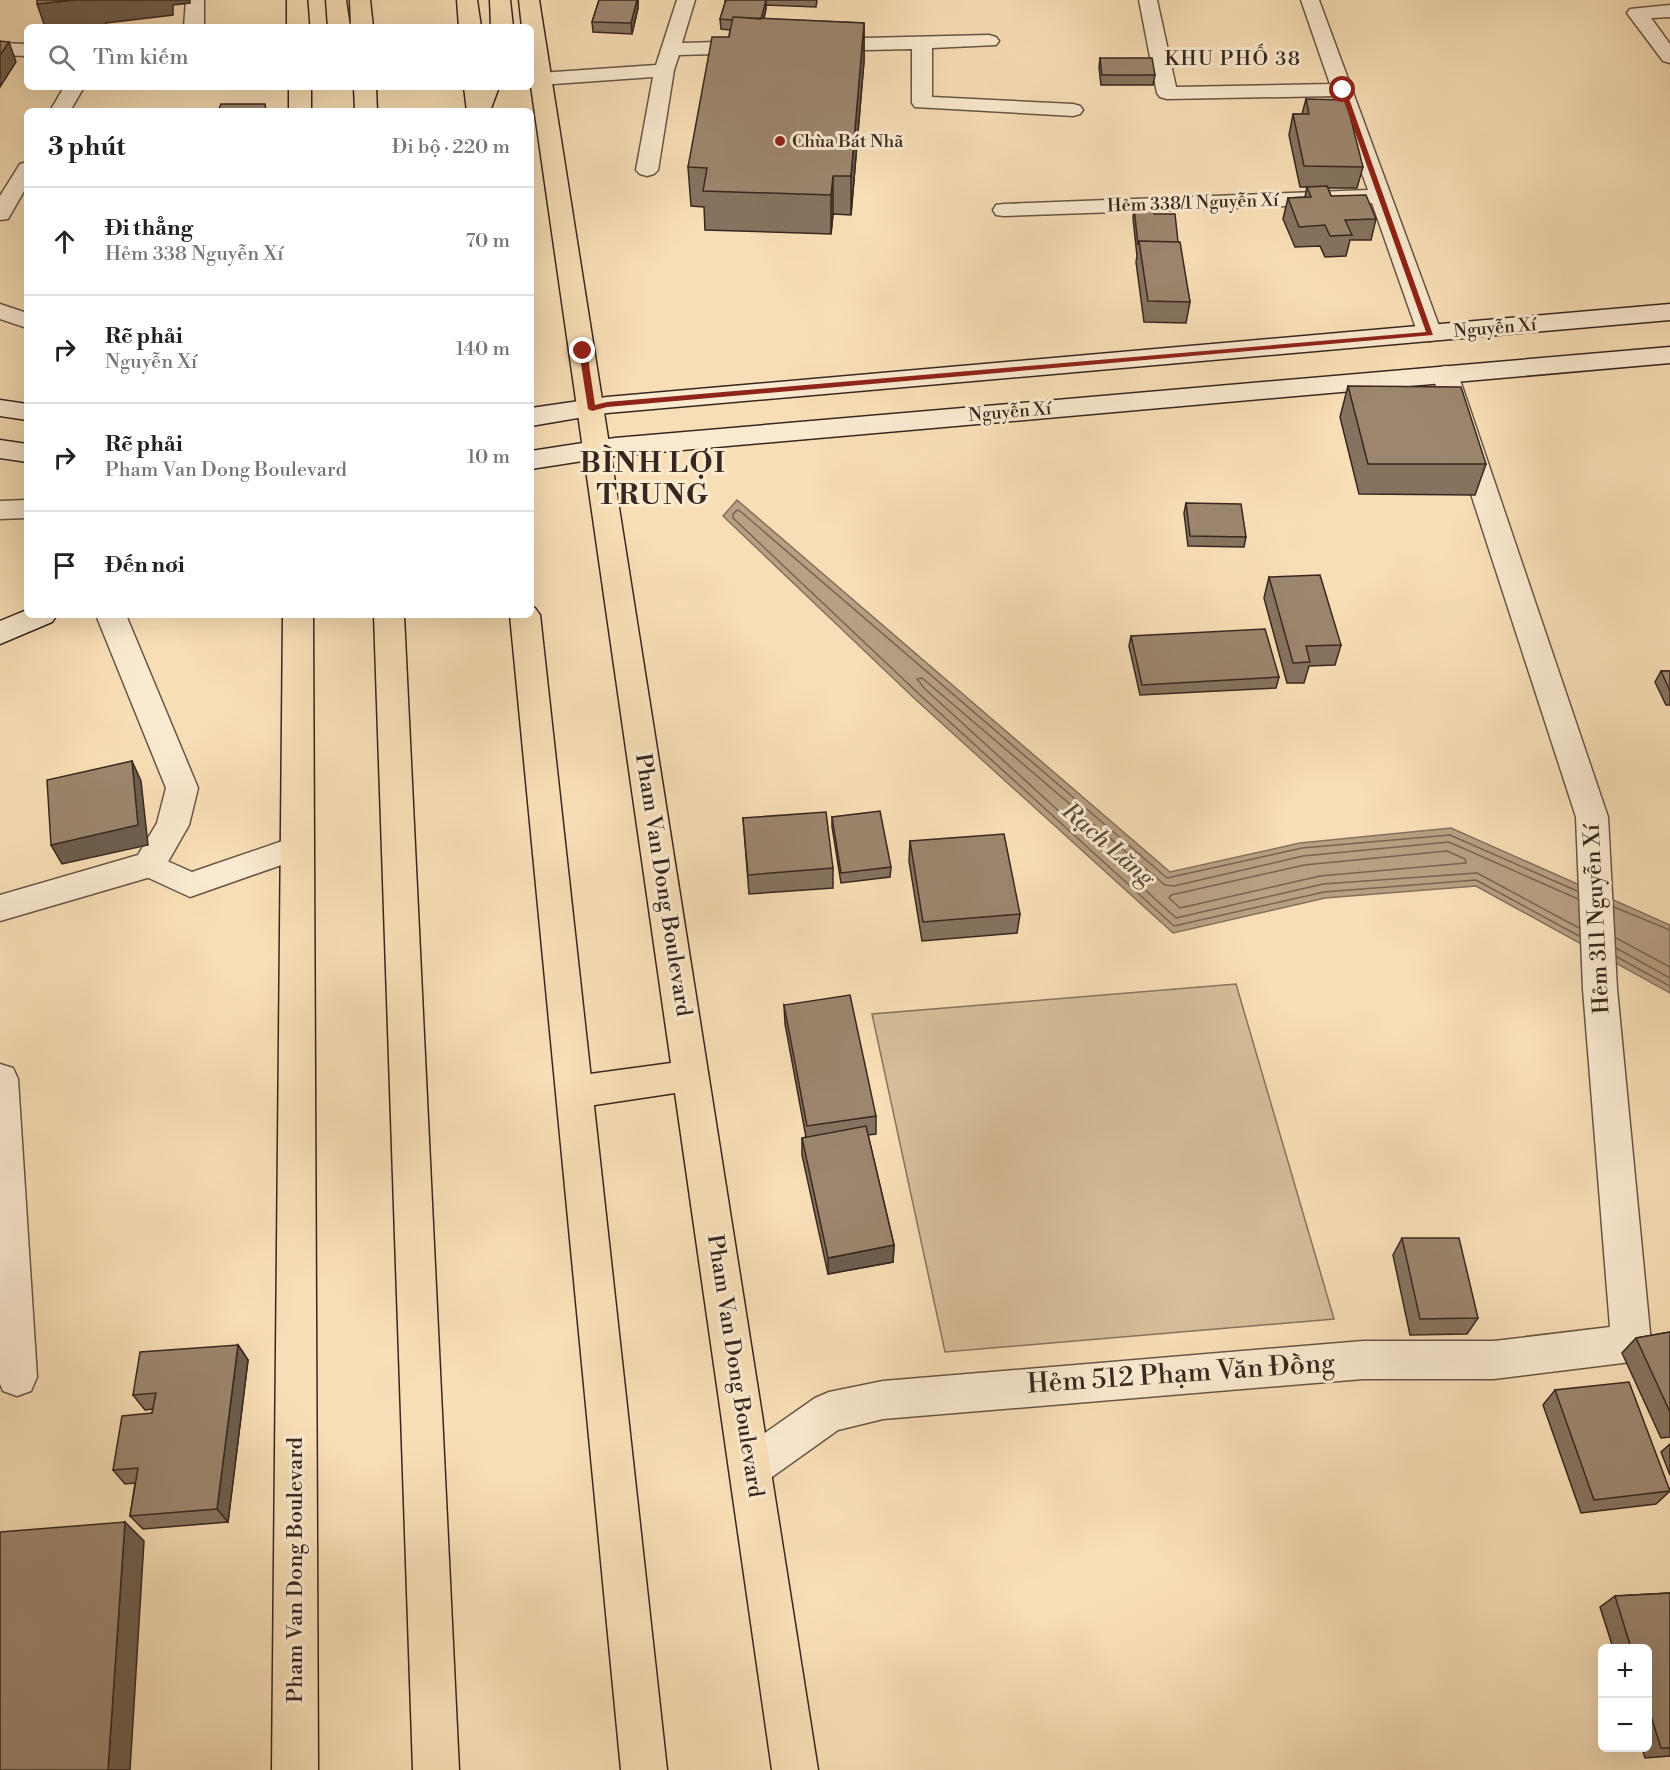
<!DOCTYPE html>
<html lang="vi">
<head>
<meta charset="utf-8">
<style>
	:root { --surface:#fff; --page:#f6f6f6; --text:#202124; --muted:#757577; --line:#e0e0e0 }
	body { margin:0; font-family:"Libre Bodoni",serif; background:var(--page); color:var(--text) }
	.controls { position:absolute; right:18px; bottom:18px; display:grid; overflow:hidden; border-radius:9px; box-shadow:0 6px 24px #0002 }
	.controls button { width:54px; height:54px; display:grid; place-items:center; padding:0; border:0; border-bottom:2px solid var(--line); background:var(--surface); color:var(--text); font:30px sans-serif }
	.stop { position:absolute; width:18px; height:18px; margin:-14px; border:4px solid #8f2418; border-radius:50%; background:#fff }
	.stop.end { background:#8f2418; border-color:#fff; box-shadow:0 2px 6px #0008 }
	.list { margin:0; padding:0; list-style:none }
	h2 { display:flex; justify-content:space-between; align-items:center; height:78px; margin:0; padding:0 24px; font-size:26px }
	h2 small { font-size:20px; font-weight:400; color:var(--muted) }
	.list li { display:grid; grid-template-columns:39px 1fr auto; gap:18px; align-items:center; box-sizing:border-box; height:108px; padding:0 24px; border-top:2px solid var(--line) }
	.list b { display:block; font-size:22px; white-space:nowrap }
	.list p { margin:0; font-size:20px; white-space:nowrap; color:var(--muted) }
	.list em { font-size:20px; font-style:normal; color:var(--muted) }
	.icon { flex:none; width:33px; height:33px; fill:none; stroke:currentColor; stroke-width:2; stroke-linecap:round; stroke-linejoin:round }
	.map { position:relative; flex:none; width:1670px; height:1770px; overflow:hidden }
	.search { position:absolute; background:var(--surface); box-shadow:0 6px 24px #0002; left:24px; top:24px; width:510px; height:66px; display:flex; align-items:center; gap:15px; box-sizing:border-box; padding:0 21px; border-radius:9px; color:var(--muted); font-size:22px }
	.panel { position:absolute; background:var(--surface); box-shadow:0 6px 24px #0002; left:24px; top:108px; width:510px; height:510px; border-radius:9px }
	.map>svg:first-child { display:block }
	.green { fill:#d7bf9c; stroke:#88735e; stroke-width:1.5 }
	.water { fill:#b7a083; stroke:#84705b; stroke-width:1.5 }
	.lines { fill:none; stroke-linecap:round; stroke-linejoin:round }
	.shore { stroke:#786451; stroke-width:1.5 }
	.lane-casing { stroke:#685545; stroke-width:3 }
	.street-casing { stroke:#685545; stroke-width:3 }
	.secondary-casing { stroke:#38271f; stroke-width:3 }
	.primary-casing { stroke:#38271f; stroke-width:3 }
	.highway-casing { stroke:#38271f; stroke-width:3 }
	.lane { fill:#faead0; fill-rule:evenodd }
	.street { fill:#faead0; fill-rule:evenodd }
	.secondary { fill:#faead0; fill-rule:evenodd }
	.primary { fill:#f8deb6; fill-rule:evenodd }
	.highway { fill:#f8deb6; fill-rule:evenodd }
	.wall { fill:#86735f; stroke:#38271f; stroke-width:1.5 }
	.shaded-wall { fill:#6d5e4d; stroke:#38271f; stroke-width:1.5 }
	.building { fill:#9c866e; stroke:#38271f; stroke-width:1.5 }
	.route { fill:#8f2418 }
	.poi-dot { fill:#8f2418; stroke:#faead0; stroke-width:2 }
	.labels { text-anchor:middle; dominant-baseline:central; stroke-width:6; stroke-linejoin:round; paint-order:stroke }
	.far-poi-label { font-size:18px; fill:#38271f; stroke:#faead0; text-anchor:start }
	.far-street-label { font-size:18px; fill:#38271f; stroke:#faead0 }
	.far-neighbourhood-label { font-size:20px; letter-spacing:1.5px; fill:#38271f; stroke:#faead0 }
	.street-label { font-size:22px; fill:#38271f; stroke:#faead0 }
	.water-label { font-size:24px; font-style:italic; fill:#5e4b3d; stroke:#faead0 }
	.near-street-label { font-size:27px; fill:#38271f; stroke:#faead0 }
	.district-label { font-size:28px; font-weight:bold; letter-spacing:1.5px; fill:#38271f; stroke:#faead0 }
</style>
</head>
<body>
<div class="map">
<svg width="1670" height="1770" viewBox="0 0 1670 1770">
	<rect width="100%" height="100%" fill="#f8deb6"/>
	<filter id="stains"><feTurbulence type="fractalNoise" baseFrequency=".00333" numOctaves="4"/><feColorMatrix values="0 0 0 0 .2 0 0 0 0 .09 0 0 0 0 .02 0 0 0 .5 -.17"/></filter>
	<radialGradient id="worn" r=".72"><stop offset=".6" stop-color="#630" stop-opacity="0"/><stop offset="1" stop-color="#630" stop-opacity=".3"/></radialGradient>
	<path class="green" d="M1236,984L1334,1319L945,1352L872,1014Z"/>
	<path class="water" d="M737,500L1170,872L1300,843L1451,828L1670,925V993L1476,886L1325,898L1173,933L915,699L723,516Z"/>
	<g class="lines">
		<path class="shore" d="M1447,851L1465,859L1466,863L1320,876L1180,908L1169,898L1171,895L1304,865Z
			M1577,891L1450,835L1302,848L1167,878L740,511L737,510L733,514V518L919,694L1174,926L1324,892L1476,880L1579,936
			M1578,899L1449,842L1303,856L1174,886L1165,885L922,678L917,679L925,689L1176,918L1323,884L1477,873L1579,928
			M1614,907L1670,930
			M1616,938L1670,967
			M1616,948L1670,978
			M1617,957L1670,986"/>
		<g class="lane-casing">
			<path id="lane" d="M186,0H204V27H184Z
				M677,0H695L682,43L752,41L759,43L762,47L759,51L752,53L679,55L674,70L658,170L654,174L647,176L640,174L636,170L653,77L540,85L533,83L531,78L540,73L656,65Z
				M1139,0H1157L1176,87L1330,84L1301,0H1319L1442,334L1438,339L1430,341L1422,339L1418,334L1372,203L1004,216L996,215L993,210L996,205L1004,204L1368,190L1334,96L1167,99L1160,97L1157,93Z
				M1670,5V17L1651,18L1670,44V63L1663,61L1627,13L1630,9Z
				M989,35L996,37L999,41L996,45L932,48V97L1073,104L1080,106L1083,110L1080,114L1073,116L915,107L912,103V49L823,51L816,49L813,45L816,41L823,39Z
				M64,87H84L70,111H50Z
				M27,162V186L8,219L0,220V196L20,164Z
				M0,304L27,313V328L0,319Z
				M297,836L307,840L312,848L307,856L190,897L138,873L134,865L138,857L149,853L192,872Z"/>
		</g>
		<g class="street-casing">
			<path id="street" d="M0,43L27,44V56L0,55Z
				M1445,366L1454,368L1458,374L1608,817L1617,989L1651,1343L1645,1356L1631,1362L1494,1379H1363L883,1419L838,1430L765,1482L750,1488L735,1482L729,1468L735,1454L815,1398L829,1392L883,1381L1363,1341H1494L1610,1327L1583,989L1576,817L1432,374L1436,368Z
				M27,500V518L0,519V501Z
				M96,615H126L198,788L189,825L161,874L0,921V895L138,855L157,823L166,788Z
				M0,1064L13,1068L18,1079L37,1377L31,1391L17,1396L3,1391L0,1384Z"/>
		</g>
		<g class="secondary-casing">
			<path id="secondary" d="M1670,304V320L607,413L531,426V408L607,397Z
				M1670,347V363L615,456L531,469V451L615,438Z
				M0,400L27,404V420L0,416Z
				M0,440L27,444V462L0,458Z
				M27,610V615H57L52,622L0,644V621Z"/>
		</g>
		<g class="primary-casing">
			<path id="primary" d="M287,0H307L309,27H287Z
				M326,0H346L350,27H328Z
				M490,0H510L513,27H491Z
				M519,0H539L818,1770H772L675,1093L575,1108L562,1103L557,1092L562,1081L575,1076L671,1063L531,86V27H522Z
				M289,87H311V111H289Z
				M477,87H499L490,111H468Z
				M283,615H313L318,1770H272Z"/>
		</g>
		<g class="highway-casing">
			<path id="highway" d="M350,0H370L373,27H351Z
				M457,0H477L481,27H459Z
				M354,87H376L377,111H355Z
				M464,87H486L489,111H467Z
				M531,606L535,608L540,615L667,1770H621L510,615H531Z
				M374,615H404L459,1770H413Z"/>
		</g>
		<use href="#lane" class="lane"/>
		<use href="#street" class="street"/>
		<use href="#secondary" class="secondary"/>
		<use href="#primary" class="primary"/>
		<use href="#highway" class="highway"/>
	</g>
	<path class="wall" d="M599,0H638V8L632,34L593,32L592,22Z
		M725,0H817L816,7L766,5V9L764,19L864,23V61L851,215L833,214L831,234L705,230L704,207L691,206L688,167L729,37L730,30L721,29L720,19L725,3Z
		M1100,58L1155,75L1153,85H1101L1099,68Z
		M1306,99L1363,167L1357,188H1328L1331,196L1376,219L1371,240H1350L1346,256L1325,257L1320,246L1295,247L1283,219L1288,198L1305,197L1307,187H1300L1289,135L1293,114H1302Z
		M1134,207L1154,214L1178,242L1190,302L1186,323L1144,322L1136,262L1137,256L1133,218Z
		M1348,386L1486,464L1475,495L1359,494L1340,417Z
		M1186,503L1246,537L1244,547L1188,546L1184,513Z
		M1269,577L1341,645L1335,665L1309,666L1304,683H1287L1264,598Z
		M1131,636L1279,677L1276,688L1140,695L1129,646Z
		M1661,671H1670V705H1666L1655,682Z
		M832,817L891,867L890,877L841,883L832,827Z
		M743,818L833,868V888L749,894Z
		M910,841L1020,914L1017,933L922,941L909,861Z
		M784,1005L876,1116V1134L868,1135L894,1245L893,1262L828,1274L802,1155V1138L806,1137L785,1024Z
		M1402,1238L1478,1318L1467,1334L1410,1335L1393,1255Z
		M1670,1332V1437L1661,1438L1622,1353L1636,1338Z
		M238,1345L248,1360L228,1522L143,1529L130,1516L135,1483L125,1484L113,1470L152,1413L153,1409L145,1410L133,1395Z
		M1555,1390L1670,1489V1491L1656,1504L1581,1513L1543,1405Z
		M1670,1444V1475L1661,1452Z
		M1670,1593V1756L1645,1758L1642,1748H1647V1648H1613L1600,1607L1615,1596Z"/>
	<path class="shaded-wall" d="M74,0H190V3L173,5V15L106,23V27H45L37,4Z
		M637,0H638V8L632,34L631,23Z
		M766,0V9L760,32V22Z
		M864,23V61L851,215V176Z
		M9,42L16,62L0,87V55Z
		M833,176V214L831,234V195Z
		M132,761L141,781L148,845L62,864L51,845Z
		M894,1245L893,1262L828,1274V1258Z
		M238,1345L248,1360L228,1522L217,1509Z
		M125,1522L144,1541L130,1770H108Z"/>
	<path class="building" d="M37,0H74L37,4Z
		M599,0H637L631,23L592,22Z
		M726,0H766L761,19L733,17L732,20L720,19Z
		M733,17L864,23L851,176H833L831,195L703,191L707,168L688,167L712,37H729Z
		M0,41L9,42L0,55Z
		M1100,58H1152L1155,75H1102Z
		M1306,99L1346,100L1363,167L1304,166L1293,114H1309Z
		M221,104H265L266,111H218Z
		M1327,186L1331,196L1366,195L1376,219L1345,220L1352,235L1330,236L1325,225L1299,227L1288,198L1311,197L1307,187Z
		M1134,207H1153L1154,214H1175L1178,242L1139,241L1138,245Z
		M1139,241L1180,242L1190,302L1148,301Z
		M1348,386L1461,387L1486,464H1368Z
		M1186,503L1241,504L1246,537L1190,536Z
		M1320,575L1341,645L1306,646L1310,662L1293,663L1269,577Z
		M1265,629L1279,677L1142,685L1131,636Z
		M1661,671H1670V691Z
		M132,761L138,825L51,845L47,780Z
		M880,811L891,867L841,873L832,817Z
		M826,812L833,868L748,875L743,818Z
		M1004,834L1020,914L923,922L910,841Z
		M850,995L876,1116L807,1126L784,1005Z
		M866,1126L894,1245L828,1258L802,1138Z
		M1402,1238H1459L1478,1318L1420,1319Z
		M1670,1332V1412L1636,1338Z
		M238,1345L217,1509L130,1516L138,1468L113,1470L122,1416L152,1413L156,1393L133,1395L140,1352Z
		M1629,1382L1670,1491L1594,1500L1555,1390Z
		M125,1522L108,1770H0V1532Z
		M1670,1593V1748H1661L1647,1703V1648H1631L1615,1596Z"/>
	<path class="route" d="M1343,88L1346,90L1433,335L607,407L592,411L588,409L579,351L583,349L587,351L595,405L607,402L1426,332L1340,90Z"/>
	<circle class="poi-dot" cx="780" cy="141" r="6"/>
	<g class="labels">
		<g class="far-poi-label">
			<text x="792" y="141">Chùa Bát Nhã</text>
		</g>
		<g class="far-street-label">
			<text transform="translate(1193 203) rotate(-2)">Hẻm 338/1 Nguyễn Xí</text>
			<text transform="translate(1495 328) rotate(-5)">Nguyễn Xí</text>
			<text transform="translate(1010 412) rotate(-5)">Nguyễn Xí</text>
		</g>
		<g class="far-neighbourhood-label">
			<text x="1233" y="59">KHU PHỐ 38</text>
		</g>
		<g class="street-label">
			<text transform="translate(663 885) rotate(81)">Pham Van Dong Boulevard</text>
			<text transform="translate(1597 919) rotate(-93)">Hẻm 311 Nguyễn Xí</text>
			<text transform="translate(735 1366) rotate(81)">Pham Van Dong Boulevard</text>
			<text transform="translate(295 1570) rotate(-90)">Pham Van Dong Boulevard</text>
		</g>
		<g class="water-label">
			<text transform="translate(1108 845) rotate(41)">Rạch Lăng</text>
		</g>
		<g class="near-street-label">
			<text transform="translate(1181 1374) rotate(-4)">Hẻm 512 Phạm Văn Đồng</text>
		</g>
		<g class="district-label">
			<text x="653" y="463">BÌNH LỢI<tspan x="653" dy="32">TRUNG</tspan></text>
		</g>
	</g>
	<rect width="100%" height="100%" filter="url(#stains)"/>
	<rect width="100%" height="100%" fill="url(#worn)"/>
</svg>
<div class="controls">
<button>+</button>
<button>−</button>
</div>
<div class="stop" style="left:1343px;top:90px"></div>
<div class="stop end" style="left:583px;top:351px"></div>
<div class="search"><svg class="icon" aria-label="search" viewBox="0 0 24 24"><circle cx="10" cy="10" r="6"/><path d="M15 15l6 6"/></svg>Tìm kiếm</div>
<section class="panel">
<h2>3 phút<small>Đi bộ · 220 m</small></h2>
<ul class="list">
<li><svg class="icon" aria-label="ahead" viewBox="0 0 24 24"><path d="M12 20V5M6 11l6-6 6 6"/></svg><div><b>Đi thẳng</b><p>Hẻm 338 Nguyễn Xí</p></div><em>70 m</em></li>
<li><svg class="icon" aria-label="right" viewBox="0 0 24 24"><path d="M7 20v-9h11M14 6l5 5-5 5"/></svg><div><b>Rẽ phải</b><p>Nguyễn Xí</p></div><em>140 m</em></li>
<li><svg class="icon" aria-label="right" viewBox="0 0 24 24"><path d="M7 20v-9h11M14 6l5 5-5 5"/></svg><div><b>Rẽ phải</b><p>Pham Van Dong Boulevard</p></div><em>10 m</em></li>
<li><svg class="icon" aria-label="arrive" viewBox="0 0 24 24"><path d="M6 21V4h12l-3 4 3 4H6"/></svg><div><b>Đến nơi</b></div></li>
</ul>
</section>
</div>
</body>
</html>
